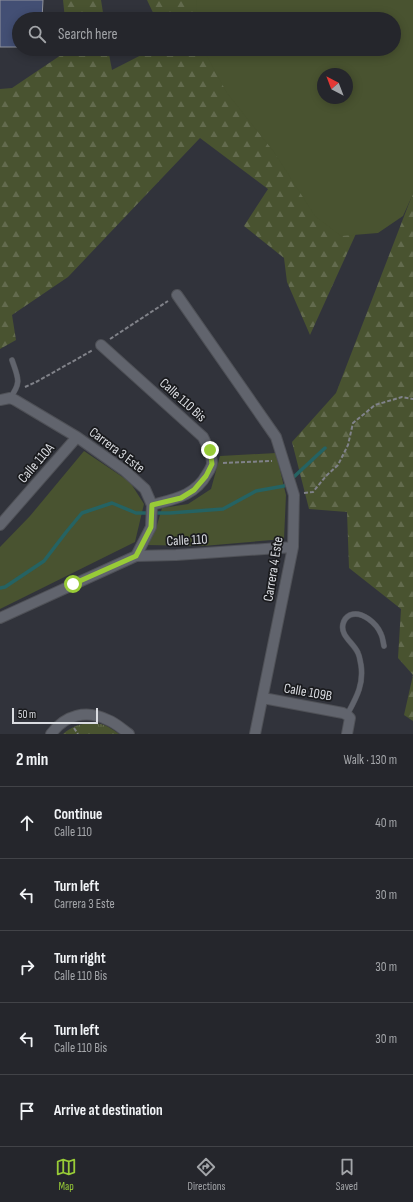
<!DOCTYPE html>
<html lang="en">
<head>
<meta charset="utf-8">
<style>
	:root { --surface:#25262c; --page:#313238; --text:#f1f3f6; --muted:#a3a5a9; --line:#424348; --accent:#98cb37 }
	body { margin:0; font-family:"Sofia Sans Condensed",sans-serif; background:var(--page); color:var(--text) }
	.compass { position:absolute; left:317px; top:68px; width:36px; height:36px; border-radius:50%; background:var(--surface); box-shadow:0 2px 10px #0003; rotate:318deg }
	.scale { position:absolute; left:12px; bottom:10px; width:86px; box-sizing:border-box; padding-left:4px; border:2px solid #dadce1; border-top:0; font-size:11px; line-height:14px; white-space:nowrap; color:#dadce1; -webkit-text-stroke:3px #1a1b1e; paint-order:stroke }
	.stop { position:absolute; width:12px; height:12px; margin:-9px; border:3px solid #98cb37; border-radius:50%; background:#fff }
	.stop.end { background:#98cb37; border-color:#fff; box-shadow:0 1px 4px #0008 }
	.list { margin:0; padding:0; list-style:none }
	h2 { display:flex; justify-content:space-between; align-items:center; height:52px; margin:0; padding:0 16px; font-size:17px }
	h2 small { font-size:13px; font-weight:400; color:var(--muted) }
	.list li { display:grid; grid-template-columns:26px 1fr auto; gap:12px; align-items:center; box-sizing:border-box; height:72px; padding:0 16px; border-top:1px solid var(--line) }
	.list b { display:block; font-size:15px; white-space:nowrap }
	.list p { margin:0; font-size:13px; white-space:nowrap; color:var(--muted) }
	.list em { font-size:13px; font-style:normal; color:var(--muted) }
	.icon { flex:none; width:22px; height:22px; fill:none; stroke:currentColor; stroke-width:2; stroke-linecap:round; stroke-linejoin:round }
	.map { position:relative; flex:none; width:413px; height:734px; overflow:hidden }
	.search { position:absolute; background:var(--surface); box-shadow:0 2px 10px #0003; left:12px; right:12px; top:12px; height:44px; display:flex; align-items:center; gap:10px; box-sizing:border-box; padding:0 14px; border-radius:22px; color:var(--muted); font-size:15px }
	.sheet { height:412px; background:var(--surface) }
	nav { display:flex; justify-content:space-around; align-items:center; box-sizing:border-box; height:56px; border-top:1px solid var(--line); background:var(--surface); font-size:11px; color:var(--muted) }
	nav a { display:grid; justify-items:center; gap:2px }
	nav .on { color:var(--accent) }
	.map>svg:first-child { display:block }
	.grass { fill:url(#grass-tufts) }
	.forest { fill:url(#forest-firs) }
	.green { fill:#495330; fill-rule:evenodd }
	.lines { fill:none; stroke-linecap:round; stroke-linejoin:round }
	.stream { stroke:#256363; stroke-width:3.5 }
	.building { fill:#434f74; stroke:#91949d }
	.lane-casing { stroke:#4f5157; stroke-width:6 }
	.street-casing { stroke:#4f5157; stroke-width:12 }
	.path { stroke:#808289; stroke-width:2; stroke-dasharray:4 2; stroke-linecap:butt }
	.lane { stroke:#61646d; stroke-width:5 }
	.street { stroke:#61646d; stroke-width:10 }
	.route { stroke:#98cb37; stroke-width:5 }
	.labels { text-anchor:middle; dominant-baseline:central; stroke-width:3.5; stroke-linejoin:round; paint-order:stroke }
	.street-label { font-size:14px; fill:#dadce1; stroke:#1a1b1e }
</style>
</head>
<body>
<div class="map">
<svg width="413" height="734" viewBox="0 0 413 734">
	<defs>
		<pattern id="grass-tufts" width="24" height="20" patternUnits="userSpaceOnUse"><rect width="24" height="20" fill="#495330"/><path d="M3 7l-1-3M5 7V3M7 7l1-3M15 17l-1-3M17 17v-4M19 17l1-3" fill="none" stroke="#636b4e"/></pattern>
		<pattern id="forest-firs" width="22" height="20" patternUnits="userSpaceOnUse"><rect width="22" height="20" fill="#495330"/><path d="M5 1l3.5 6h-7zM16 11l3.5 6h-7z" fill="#636b4e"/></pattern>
	</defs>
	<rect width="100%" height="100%" fill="#31333b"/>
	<path class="grass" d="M89,723C103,723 108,726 119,734H63C71,727 79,724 89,723Z"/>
	<path class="forest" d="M63,0H101L104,19H65Z
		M147,0H362L355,19H156Z
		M67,49H108L112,70L153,49H343L323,74V98L374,194L310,335L287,282L284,258L244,226L268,189L200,138L68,277L12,315L16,340L0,349V89L12,88L67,51Z
		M413,193V675L398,658L401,609L349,568L347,512L309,509L292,442L336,393Z
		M413,675V721L404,715Z"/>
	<path class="green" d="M196,0H413V194L403,216L378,233L341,236L315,216L274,152L227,93L203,49H394V19H197ZM323,74H347V98H323Z
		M84,451L130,482L144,504L135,542L0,609V547L30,516Z
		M276,453L286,495L284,539L203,546L146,545L157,525L162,508L188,504L211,489L220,456Z"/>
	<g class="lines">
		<path class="stream" d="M0,588L5,587L44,561L67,531L82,513L112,503L136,513H170L223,509L256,491L284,486L325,448"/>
	</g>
	<path class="building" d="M0,0H43L42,19H19V47H0Z"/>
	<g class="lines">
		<g class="lane-casing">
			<path id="lane" d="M10,398C22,382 18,378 12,360
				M347,715C356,698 364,685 361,665C360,661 360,657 358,653C354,643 340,636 343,624C344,620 346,617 350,615C362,610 377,624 381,634C383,638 383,642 384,646"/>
		</g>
		<g class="street-casing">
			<path id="street" d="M177,295L276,437L294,495L293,547L255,734
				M101,345L203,437C207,445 212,454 212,463C212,466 209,471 207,474C195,496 174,499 152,505
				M0,400L10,398L15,400L77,437L125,471L145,489L152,505L151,527L136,556
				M0,525L77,437
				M0,618L136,556L176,555L293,547
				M263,698L343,713L347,715L350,718L347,734
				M51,734C65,715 86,709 108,720C116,723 122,729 129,734"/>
		</g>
		<path class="path" d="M110,339L168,301
			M25,387L38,381L93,350
			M223,463L272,461
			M304,493L313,492L326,476L338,465L348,445L353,423L375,405L402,397L413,399
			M74,728L78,734"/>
		<use href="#lane" class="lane"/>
		<use href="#street" class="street"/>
	</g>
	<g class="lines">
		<path class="route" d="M73,584L136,556L151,527L152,505L181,498L194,490L206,476L212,464L210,450"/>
	</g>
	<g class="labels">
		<g class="street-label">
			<text transform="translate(183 400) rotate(42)">Calle 110 Bis</text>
			<text transform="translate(117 450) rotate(37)">Carrera 3 Este</text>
			<text transform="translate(36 463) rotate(-49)">Calle 110A</text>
			<text transform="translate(187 540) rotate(-3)">Calle 110</text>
			<text transform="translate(273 569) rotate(-81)">Carrera 4 Este</text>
			<text transform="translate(308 692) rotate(10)">Calle 109B</text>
		</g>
	</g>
</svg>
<svg class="compass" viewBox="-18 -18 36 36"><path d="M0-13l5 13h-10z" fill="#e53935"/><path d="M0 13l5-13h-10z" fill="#a3a5a9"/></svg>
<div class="scale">50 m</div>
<div class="stop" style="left:73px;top:584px"></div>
<div class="stop end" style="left:210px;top:450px"></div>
<div class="search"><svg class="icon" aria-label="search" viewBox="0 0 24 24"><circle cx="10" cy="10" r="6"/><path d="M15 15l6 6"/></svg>Search here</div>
</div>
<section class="sheet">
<h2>2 min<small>Walk · 130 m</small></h2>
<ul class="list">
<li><svg class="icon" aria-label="ahead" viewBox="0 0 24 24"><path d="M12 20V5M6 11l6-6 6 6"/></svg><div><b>Continue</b><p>Calle 110</p></div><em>40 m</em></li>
<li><svg class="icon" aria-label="left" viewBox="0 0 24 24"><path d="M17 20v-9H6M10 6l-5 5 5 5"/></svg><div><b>Turn left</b><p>Carrera 3 Este</p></div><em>30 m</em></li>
<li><svg class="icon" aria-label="right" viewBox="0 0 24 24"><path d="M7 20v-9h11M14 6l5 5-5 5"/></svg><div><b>Turn right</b><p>Calle 110 Bis</p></div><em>30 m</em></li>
<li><svg class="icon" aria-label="left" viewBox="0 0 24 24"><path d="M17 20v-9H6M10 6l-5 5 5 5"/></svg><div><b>Turn left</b><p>Calle 110 Bis</p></div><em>30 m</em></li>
<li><svg class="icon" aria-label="arrive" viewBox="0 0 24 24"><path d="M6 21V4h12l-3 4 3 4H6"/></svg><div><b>Arrive at destination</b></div></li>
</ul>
</section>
<nav>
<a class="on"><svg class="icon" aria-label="map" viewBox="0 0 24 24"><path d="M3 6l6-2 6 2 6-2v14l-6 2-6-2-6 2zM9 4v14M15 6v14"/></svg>Map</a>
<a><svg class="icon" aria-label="directions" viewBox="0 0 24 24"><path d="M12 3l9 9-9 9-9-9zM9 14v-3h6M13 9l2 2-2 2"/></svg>Directions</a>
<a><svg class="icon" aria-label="saved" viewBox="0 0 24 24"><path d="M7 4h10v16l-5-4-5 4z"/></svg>Saved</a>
</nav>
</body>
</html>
